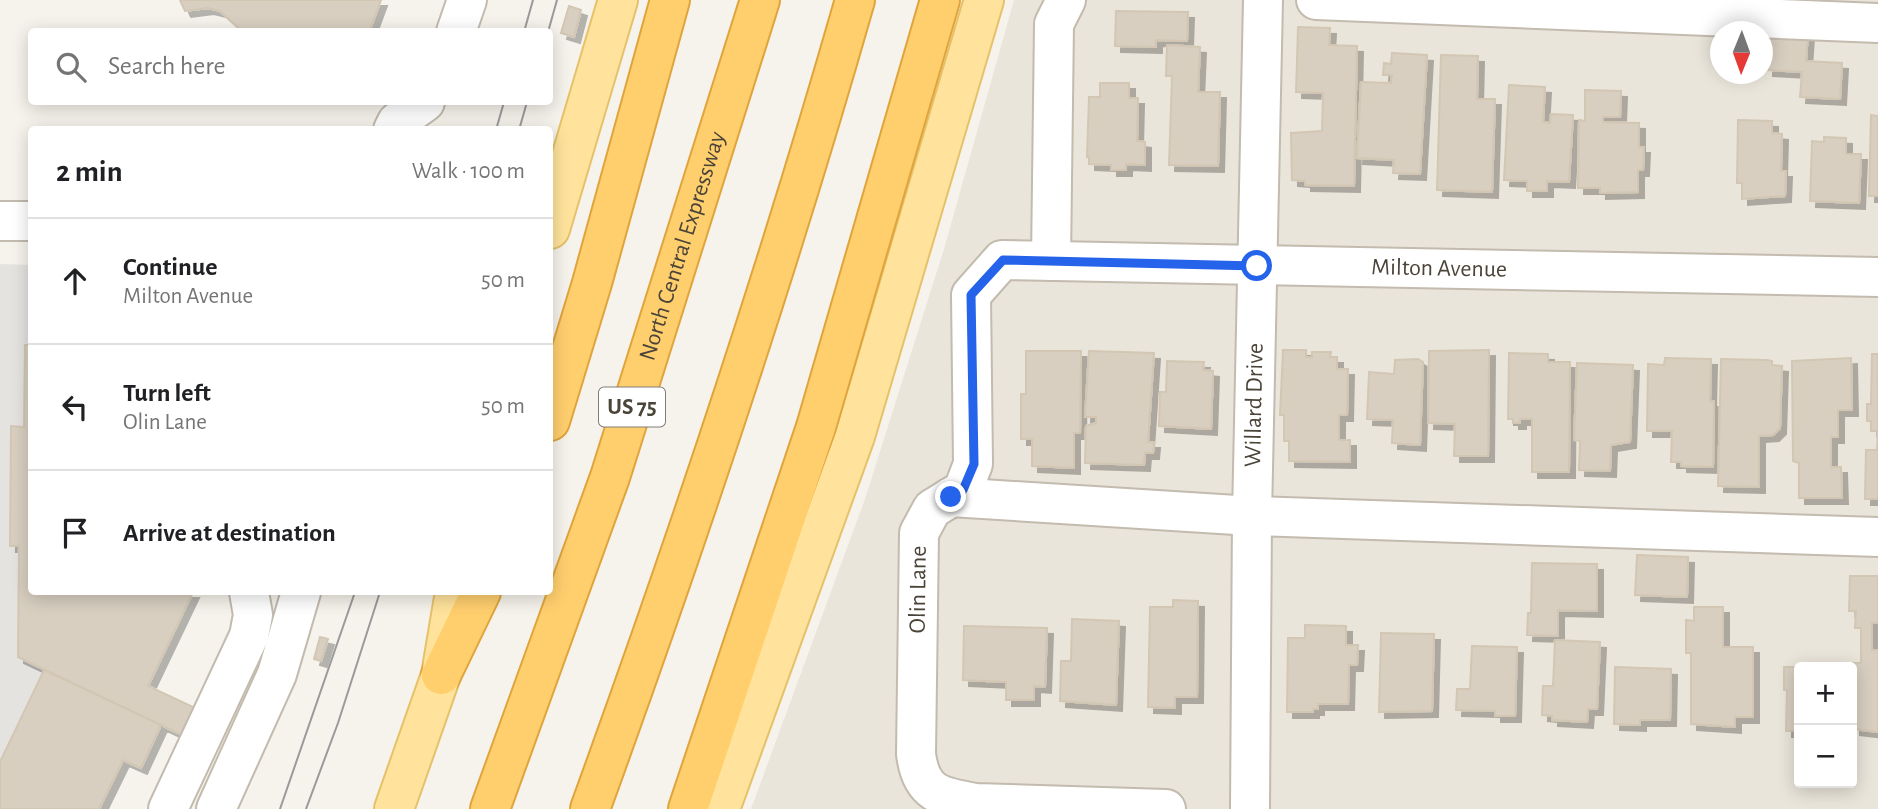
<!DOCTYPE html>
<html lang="en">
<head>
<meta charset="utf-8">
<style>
	:root { --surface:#fff; --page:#f2f2f2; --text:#202124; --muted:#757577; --line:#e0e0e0 }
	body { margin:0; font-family:"Alegreya Sans",sans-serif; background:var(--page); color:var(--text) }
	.controls { position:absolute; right:21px; bottom:21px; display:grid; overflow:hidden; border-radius:7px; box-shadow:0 4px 18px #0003 }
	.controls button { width:63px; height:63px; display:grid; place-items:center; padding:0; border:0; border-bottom:2px solid var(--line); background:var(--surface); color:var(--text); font:35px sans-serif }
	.compass { position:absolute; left:1710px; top:21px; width:63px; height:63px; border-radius:50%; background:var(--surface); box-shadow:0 4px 18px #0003; rotate:181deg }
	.stop { position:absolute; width:21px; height:21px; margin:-16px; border:5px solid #2563eb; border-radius:50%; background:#fff }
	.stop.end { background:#2563eb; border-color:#fff; box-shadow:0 2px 7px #0008 }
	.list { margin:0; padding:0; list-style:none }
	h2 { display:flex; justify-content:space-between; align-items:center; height:91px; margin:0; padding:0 28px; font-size:30px }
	h2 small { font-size:23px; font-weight:400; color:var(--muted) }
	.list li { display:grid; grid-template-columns:46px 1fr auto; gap:21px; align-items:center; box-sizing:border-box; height:126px; padding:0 28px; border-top:2px solid var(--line) }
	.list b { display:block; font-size:26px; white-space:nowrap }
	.list p { margin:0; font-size:23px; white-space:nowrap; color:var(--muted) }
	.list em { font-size:23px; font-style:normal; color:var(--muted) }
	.icon { flex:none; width:38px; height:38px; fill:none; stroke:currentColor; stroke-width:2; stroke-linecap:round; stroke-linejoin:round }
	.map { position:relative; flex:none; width:1878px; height:809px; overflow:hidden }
	.search { position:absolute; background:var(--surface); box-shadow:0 4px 18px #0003; left:28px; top:28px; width:525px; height:77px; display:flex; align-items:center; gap:18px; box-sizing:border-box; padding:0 24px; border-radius:7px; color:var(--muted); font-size:26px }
	.panel { position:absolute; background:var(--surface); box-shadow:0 4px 18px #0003; left:28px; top:126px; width:525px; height:469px; border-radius:7px }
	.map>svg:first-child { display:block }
	.residential { fill:#eae5da; fill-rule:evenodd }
	.parking { fill:#e5e3e0 }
	.building { fill:#d8cfc1; stroke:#d3c7b4; stroke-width:2; filter:url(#shadow) }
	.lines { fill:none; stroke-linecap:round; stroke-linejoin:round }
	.minor-casing { stroke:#c2bbae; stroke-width:42 }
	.major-casing { stroke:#e6c16a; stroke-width:42 }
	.highway-casing { stroke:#e0a43c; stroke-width:42 }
	.minor { stroke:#fff; stroke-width:38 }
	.major { stroke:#ffe39c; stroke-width:38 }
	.highway { stroke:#ffcf6e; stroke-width:38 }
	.tram { stroke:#9a9a9a; stroke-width:2 }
	.route { stroke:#2563eb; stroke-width:9 }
	.labels { text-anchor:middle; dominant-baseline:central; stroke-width:5; stroke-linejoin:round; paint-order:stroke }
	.shield { fill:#fff; stroke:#817c74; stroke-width:2 }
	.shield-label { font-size:23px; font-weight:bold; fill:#4b4439 }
	.street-label { font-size:24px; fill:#4b4439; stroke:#fff }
</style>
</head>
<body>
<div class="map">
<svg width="1878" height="809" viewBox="0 0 1878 809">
	<defs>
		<filter id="shadow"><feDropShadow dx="6" dy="6" stdDeviation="0" flood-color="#0004"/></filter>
	</defs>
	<rect width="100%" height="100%" fill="#f6f3ec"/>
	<path class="residential" d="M1014,0H1878V809H751L865,499L944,249ZM1720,32H1762V74H1720ZM1799,667H1852V783H1799Z"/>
	<path class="parking" d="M0,264L31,265L32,345H25L24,427H11L10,545L19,546L18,657L44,670L0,762Z"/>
	<path class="building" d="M180,0H381L369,32H243L220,11L208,8L185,11Z
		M569,6L581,10L574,37L561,33Z
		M1116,11L1188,12L1187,41L1156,40V47L1115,46Z
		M1298,27L1330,28L1329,45L1357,46L1354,186L1305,185V181L1292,180L1291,133L1322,131L1323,93L1296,92Z
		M1769,31L1808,33L1806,61L1842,63L1840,99L1800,97L1802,72L1767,70Z
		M1167,45L1200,47L1198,92H1220L1218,166L1169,165L1172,76H1166Z
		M1392,53L1427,55L1420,174L1393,173L1394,160L1357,158L1361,82L1391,83L1392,75H1383L1384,63L1391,64Z
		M1441,55L1478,56L1477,99H1495L1492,192L1437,190Z
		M1100,83H1129V98H1138L1137,141L1145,142V165L1126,164V170H1111V165L1089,164V157H1087L1089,97H1100Z
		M1509,85L1545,87L1543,122L1550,123L1551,114L1573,115L1569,182L1547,181V191H1527V181L1504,180Z
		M1585,90L1621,91L1620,117H1603V122L1639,123V147H1644L1643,170H1638V192L1600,193V188H1578L1579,120L1585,121Z
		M1871,115L1878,116V196H1869Z
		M1738,120L1772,121V133L1782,134L1781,171H1786L1785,196L1742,199V183H1737Z
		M1824,137L1846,138V154H1861L1859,203L1810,201L1812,141L1824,142Z
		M25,345H32V592H193L148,686L195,708L182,735L18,657L19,546H10L11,426L24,427Z
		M1283,350H1306V357H1312V352H1331L1330,357H1337V369H1348L1347,415H1339V440H1350V462L1289,461V441H1284V415H1280Z
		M1489,350L1488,456H1454L1455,424L1428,423L1429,351Z
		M1026,351H1081L1080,433H1074V468L1032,466V439H1021V394H1026Z
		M1089,351L1154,353L1148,442H1154L1153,453H1145L1144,465L1085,463L1086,426L1096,423V417H1085Z
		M1509,353L1548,354V362H1570L1569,472H1532V419H1520V423H1513V419H1508Z
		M1872,354H1878V499H1865L1866,450H1877L1878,431H1871V421H1867V404H1871Z
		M1665,358L1711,359L1710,401H1714L1713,467L1681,466V462H1671L1672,431H1647L1648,364L1664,365Z
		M1851,358L1852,410H1838V437H1831V467H1841L1842,498H1799V463L1793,461L1792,361Z
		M1418,359L1423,362L1420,445L1392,443L1393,420L1367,419L1369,372L1394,374L1395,360Z
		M1721,359L1767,360L1772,361V365L1782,366L1780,428L1773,435L1759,436V487L1718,486Z
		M1167,361L1204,362L1203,370L1213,371L1211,429L1159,426L1160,392H1166Z
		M1577,363L1633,365L1630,442L1611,445L1610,471L1579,470L1580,441L1574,440Z
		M1637,555L1688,557L1687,597L1635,595Z
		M1532,563L1597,564V611L1558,610V636L1527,635L1528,613H1531Z
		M1850,576H1878V623H1872V650H1878V732L1854,729L1853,663H1861V628H1855L1856,611H1849Z
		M1173,600L1198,601L1197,697H1175V708L1148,707L1150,607H1173Z
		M1694,607H1723V647H1753V717H1735V727L1691,724V653H1686V620L1694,621Z
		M1072,619L1119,621L1116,705L1060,701L1061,661H1071Z
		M1305,625L1346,626V645H1358L1357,665H1349L1348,704H1318V709H1313V712H1287L1288,638H1305Z
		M964,626L1047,628L1045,687L1034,686V700H1006V682L963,680Z
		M1381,633L1434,634L1432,711L1379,712Z
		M320,637L328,639L321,661L314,659Z
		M1555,640L1600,642L1597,709H1588L1587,722L1552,720V716L1542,715L1543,686H1553Z
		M1472,646L1517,647L1515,716H1495V711L1456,710L1457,689H1470Z
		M1800,663L1835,664V667H1800Z
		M1615,667L1671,669L1670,720H1640V725L1614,724Z
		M1784,667H1799V731H1786L1787,690H1784Z
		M44,670L161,725L141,768L123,760L99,809H0V762Z"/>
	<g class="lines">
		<g class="minor-casing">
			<g id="minor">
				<path d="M1316,0L1878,23"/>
				<path d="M456,32L467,0"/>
				<path d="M393,130L397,122L425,102"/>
				<path d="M0,221H32"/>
				<path d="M1051,261L1054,24L1066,0"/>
				<path d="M951,497L1252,516L1878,537"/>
				<path d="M168,809L249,636L253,615L249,592"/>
				<path d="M216,809L277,674L301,592"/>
				<path id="s1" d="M1166,809L976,803C940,797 921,794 916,754L919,533L932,509L963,490L973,464L971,295L1002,260L1878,277"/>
				<path id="s2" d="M1250,809L1252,516L1263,0"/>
			</g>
		</g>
		<g class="major-casing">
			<path id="major" d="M550,229L618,0
				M394,809L441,675L455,592
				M720,809L855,436L984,0"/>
		</g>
		<g class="highway-casing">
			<g id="highway">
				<path d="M550,421L592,283L670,0"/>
				<path d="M441,675L481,592"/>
				<path id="s3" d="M490,809L610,477L760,0"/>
				<path d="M590,809C687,542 777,273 855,0"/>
				<path d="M688,809L816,427L940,0"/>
			</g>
		</g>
		<use href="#minor" class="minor"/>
		<use href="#major" class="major"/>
		<use href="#highway" class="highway"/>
		<path class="tram" d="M524,32L533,0
			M548,32L557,0
			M496,130L504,102
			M519,130L527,102
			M280,809L355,592
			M306,809L338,723L380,592"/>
	</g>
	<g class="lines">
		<path class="route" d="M951,497L963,490L974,464L971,295L1003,260L1257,266"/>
	</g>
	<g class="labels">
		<rect class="shield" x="599" y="387.5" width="66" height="39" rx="5"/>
		<g class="shield-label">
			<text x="632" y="407">US 75</text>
		</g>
		<g class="street-label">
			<text stroke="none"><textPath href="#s3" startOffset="595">North Central Expressway</textPath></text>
			<text stroke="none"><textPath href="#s1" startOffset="1242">Milton Avenue</textPath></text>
			<text stroke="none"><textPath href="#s2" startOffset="404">Willard Drive</textPath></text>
			<text stroke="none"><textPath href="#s1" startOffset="441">Olin Lane</textPath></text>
		</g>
	</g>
</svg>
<div class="controls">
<button>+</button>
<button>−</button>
</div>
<svg class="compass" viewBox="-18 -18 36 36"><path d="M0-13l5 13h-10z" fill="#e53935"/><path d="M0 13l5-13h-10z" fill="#757577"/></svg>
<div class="stop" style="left:1257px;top:266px"></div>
<div class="stop end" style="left:951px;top:497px"></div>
<div class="search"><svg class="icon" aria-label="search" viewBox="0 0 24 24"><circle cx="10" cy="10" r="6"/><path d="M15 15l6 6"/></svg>Search here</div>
<section class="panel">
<h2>2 min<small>Walk · 100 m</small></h2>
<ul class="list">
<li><svg class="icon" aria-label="ahead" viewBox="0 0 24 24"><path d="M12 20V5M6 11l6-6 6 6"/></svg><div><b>Continue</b><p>Milton Avenue</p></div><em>50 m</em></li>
<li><svg class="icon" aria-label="left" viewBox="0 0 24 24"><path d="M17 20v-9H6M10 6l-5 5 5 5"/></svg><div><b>Turn left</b><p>Olin Lane</p></div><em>50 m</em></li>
<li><svg class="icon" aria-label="arrive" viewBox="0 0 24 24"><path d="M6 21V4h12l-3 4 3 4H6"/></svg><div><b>Arrive at destination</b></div></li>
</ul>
</section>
</div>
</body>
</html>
